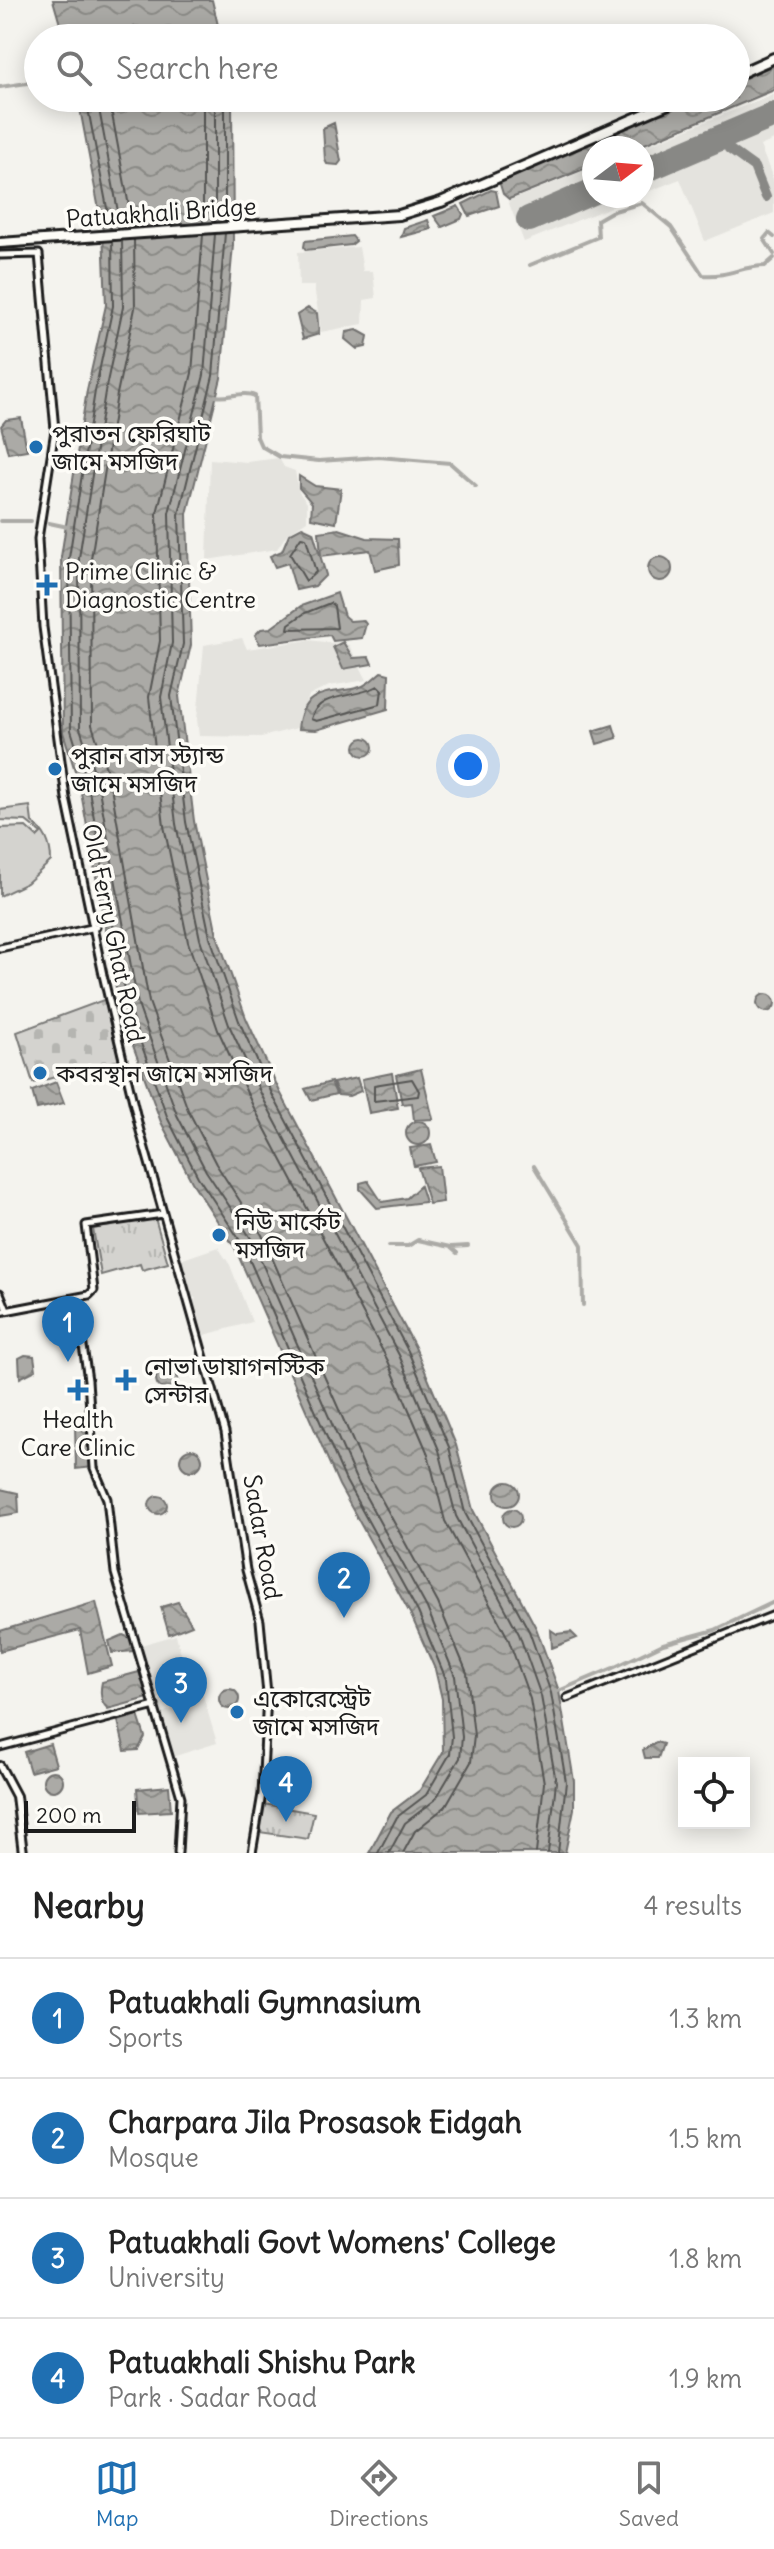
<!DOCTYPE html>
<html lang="en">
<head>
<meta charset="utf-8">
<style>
	:root { --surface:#fff; --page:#f6f6f6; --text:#222; --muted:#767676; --line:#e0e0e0; --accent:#1f6fb2 }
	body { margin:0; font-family:Delius,"Noto Sans Bengali",sans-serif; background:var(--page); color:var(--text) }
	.controls { position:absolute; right:24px; bottom:24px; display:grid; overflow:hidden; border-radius:0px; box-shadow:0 4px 20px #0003 }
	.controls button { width:72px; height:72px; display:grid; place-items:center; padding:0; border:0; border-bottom:2px solid var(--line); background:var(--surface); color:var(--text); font:40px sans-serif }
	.compass { position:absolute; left:582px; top:136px; width:72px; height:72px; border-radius:50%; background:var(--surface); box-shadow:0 4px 20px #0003; rotate:74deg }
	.scale { position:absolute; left:24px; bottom:20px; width:112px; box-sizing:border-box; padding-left:8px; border:4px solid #1c1c1c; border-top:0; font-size:22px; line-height:28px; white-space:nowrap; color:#1c1c1c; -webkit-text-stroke:6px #fdfcf7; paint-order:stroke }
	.you { position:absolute; left:468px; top:766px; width:28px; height:28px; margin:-20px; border:6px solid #fff; border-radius:50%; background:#1a73e8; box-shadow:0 0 0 12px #1a73e833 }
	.badge { display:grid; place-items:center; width:52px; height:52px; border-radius:50%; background:var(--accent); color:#fff; font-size:26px; font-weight:700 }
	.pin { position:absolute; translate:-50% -66px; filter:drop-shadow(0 2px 4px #0008) }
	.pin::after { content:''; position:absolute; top:42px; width:28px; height:24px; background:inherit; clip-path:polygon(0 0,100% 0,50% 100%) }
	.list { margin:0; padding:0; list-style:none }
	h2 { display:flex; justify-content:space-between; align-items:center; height:104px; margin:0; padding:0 32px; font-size:34px }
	h2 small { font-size:26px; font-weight:400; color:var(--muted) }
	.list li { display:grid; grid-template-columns:52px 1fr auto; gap:24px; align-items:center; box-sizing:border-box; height:120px; padding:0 32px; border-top:2px solid var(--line) }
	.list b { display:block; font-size:30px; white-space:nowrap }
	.list p { margin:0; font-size:26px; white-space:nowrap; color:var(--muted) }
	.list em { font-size:26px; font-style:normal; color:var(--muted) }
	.icon { flex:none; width:44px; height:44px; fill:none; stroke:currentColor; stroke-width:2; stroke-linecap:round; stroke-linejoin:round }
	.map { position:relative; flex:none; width:774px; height:1853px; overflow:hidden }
	.search { position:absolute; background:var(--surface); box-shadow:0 4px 20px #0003; left:24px; right:24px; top:24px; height:88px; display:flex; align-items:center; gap:20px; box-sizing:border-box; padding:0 28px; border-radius:44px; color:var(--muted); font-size:30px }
	.sheet { height:584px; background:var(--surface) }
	nav { display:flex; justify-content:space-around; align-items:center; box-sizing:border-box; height:112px; border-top:2px solid var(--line); background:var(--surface); font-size:22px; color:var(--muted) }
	nav a { display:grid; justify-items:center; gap:4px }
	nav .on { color:var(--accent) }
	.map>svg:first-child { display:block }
	.built { fill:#e4e3de; fill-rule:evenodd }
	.grass { fill:url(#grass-tufts); stroke:#787876; stroke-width:2 }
	.cemetery { fill:url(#cemetery-stones); stroke:#787876; stroke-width:2 }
	.pitch { fill:#d4d3cf; stroke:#787876; stroke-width:2 }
	.water { fill:url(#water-waves); stroke:#72716f; stroke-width:2 }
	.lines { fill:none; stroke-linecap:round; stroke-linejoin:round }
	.shore { stroke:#555553; stroke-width:2 }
	.canal { stroke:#abaaa6; stroke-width:4 }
	.taxiway { stroke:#888885; stroke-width:10 }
	.runway { stroke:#888885; stroke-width:26 }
	.tertiary-casing { stroke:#1c1c1c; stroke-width:11 }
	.secondary-casing { stroke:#1c1c1c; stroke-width:12 }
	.trunk-casing { stroke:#1c1c1c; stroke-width:14 }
	.tertiary { stroke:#fdfcf7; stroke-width:5 }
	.secondary { stroke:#fdfcf7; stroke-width:6 }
	.trunk { stroke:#fdfcf7; stroke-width:8 }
	.poi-dot { fill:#1f6fb2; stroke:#fdfcf7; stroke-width:3 }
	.labels { text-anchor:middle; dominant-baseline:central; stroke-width:7; stroke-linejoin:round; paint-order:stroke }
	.street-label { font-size:24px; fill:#1c1c1c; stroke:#fdfcf7 }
	.poi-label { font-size:24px; fill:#1c1c1c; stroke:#fdfcf7; text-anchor:start }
</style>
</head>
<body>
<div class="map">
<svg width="774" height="1853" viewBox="0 0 774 1853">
	<defs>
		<pattern id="grass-tufts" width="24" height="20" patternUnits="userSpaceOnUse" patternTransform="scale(2)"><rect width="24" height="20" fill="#d4d3cf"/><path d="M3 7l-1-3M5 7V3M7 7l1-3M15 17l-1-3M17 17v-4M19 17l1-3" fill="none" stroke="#b5b5b1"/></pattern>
		<pattern id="cemetery-stones" width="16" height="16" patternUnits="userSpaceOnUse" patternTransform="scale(2)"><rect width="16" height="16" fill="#d4d3cf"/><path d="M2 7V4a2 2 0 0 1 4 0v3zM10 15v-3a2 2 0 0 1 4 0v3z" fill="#b5b5b1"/></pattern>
		<pattern id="water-waves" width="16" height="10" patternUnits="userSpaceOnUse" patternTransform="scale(2)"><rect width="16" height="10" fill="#abaaa6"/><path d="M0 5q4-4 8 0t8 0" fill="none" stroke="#8a8a86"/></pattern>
	</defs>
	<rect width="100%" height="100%" fill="#f4f3ee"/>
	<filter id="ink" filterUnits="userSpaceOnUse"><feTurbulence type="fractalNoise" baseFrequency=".0125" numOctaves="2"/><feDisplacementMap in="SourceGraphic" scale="16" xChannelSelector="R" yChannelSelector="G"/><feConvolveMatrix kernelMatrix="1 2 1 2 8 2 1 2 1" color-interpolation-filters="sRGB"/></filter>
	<g filter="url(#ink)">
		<path class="built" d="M774,94V140L760,146L774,181V213L705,241L680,179L642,194L640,148Z
			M594,167V196H638L524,242L508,201Z
			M359,247L363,271H373L376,298L364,300L363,324L321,332L314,286H299L298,252Z
			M279,458L284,467L295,471L299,492L307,503V521L287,534L277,549L207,560L210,459L247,462Z
			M242,638L247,649L309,640L349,645L367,680L329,686L309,696L297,728L261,737L199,736L197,719L204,645Z
			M218,1247L230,1265L252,1322L201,1336L192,1301L196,1299L190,1294L181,1264L183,1259Z
			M176,1635L191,1689L157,1699L141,1645Z
			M201,1689L217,1743L172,1757L155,1702ZM186,1694L189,1704L164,1712L161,1701Z"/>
		<path class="grass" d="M155,1218L168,1263L142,1270L140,1264L101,1275L93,1229Z
			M263,1804L314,1813L308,1839L259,1832Z"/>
		<path class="cemetery" d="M106,999L119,1060L33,1083L17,1032Z"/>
		<path class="pitch" d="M30,806L32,822C45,831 51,844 51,861L27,883L0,896V828L26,827L37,837L41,833L26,821L0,820V810Z"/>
		<path class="water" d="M53,0H212L221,38H64Z
			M774,65V90L635,148H594V165L509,199L503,194L499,181L514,173L698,98H736V82Z
			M78,98H232L233,245L221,378L187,514L191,645L179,696L194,821L217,935L246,1018L280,1092L415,1347L456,1445L473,1510L536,1628L559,1691L574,1781V1809L565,1853H369L391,1812L420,1790L443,1752L442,1699L435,1669L411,1615L339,1485L235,1248L192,1182L161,1122L120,1010L80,787L63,732L61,557L87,390L106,305L103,231Z
			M334,123L341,161L338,165L327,164L325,160L323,128Z
			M491,190L496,191L499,206L469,216L463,204Z
			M458,206L463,214L461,219L442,227L434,216Z
			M428,220L431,229L401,237L404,228Z
			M352,236L356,241L351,245L306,250L304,247L305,241Z
			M308,308L317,313L319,334L303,339L297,315Z
			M357,330L368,336L366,347L357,349L345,339L346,332Z
			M21,418L27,450L8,453L1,426L6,420Z
			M299,476L315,486L341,489L336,523L311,518L312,503L299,488Z
			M302,527L313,532L326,575L315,586L296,590L288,563L275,567L270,556L282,551L289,534Z
			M339,529L367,538L398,539L399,565L375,570L370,550L321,556L319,532Z
			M648 569a12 12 0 1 1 24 0a12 12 0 1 1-24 0Z
			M337,593L344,616L350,621L363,620L366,624L362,638L333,641L330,635L260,644L255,635L261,629L271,628L301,606Z
			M343,642L353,658L369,657L372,664L343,669L333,647Z
			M381,672L389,674L388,709L316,730L298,729C302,685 334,695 360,687C368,685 375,677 381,672Z
			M613,725L617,738L597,744L593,731Z
			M355 747a9 9 0 1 1 18 0a9 9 0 1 1-18 0Z
			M757 1003a9 9 0 1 1 18 0a9 9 0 1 1-18 0Z
			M421,1069L433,1119L414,1120L412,1103L402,1104L396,1075Z
			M392,1073L398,1108L369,1113L362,1079Z
			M357,1078L361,1091L349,1096L338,1095L333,1083Z
			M56,1082L64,1103L37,1109L32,1091Z
			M331,1082L336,1094L311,1100L305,1089Z
			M406 1133a12 12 0 1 1 24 0a12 12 0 1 1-24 0Z
			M431,1145L436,1162L414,1166L410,1148Z
			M439,1166L443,1202L429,1204L418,1168Z
			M368,1181L382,1202L407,1198L420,1186L425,1202L377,1208L360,1189V1183Z
			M25,1355L34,1356L36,1370L20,1378L19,1358Z
			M156 1379a11 11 0 1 1 22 0a11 11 0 1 1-22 0Z
			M90,1423L93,1467L76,1469L75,1425Z
			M180 1460a11 11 0 1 1 22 0a11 11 0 1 1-22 0Z
			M495 1494a12 12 0 1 1 24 0a12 12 0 1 1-24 0Z
			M0,1489L18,1493L19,1513L0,1516Z
			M149 1505a9 9 0 1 1 18 0a9 9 0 1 1-18 0Z
			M503 1518a9 9 0 1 1 18 0a9 9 0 1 1-18 0Z
			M96,1602L112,1666L88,1673L80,1630L0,1651V1631Z
			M178,1602L192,1625L169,1634L161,1607Z
			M551,1630L557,1634L571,1632L577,1638L552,1648Z
			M123,1635L132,1639L133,1651L112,1653L109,1641Z
			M139,1672L148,1698L108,1709C100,1702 100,1691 102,1682Z
			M219 1699a10 10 0 1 1 20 0a10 10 0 1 1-20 0Z
			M138,1715L145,1737L138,1750L125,1751L118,1721Z
			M656,1742L663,1744L658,1758H645L643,1750Z
			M50,1744L56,1765L30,1772L24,1752Z
			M43 1781a10 10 0 1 1 20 0a10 10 0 1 1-20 0Z
			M169,1786L171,1811L139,1813L137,1789Z"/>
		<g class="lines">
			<path class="shore" d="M86,98L111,229
				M97,98L121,228
				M109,98L133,228
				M203,98V223
				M215,98V222
				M225,98V221
				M225,233L213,376L179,514L183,644L171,696L186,822L210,937L239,1021L273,1096L408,1351L449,1447L465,1513L529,1631L551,1693L566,1782L558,1853
				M215,234L204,375L169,513L172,643L161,697L176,824L200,939L229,1025L264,1100L399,1355L439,1450L456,1516L519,1634L541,1696L556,1782L548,1853
				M203,235L192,373L157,513L160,641L149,697L164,826L188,942L218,1030L253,1106L388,1361L428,1454L445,1521L508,1638L530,1699L544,1783L536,1853
				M122,240L123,307L105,392L79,558L80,728L98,784L138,1005L177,1115L206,1171L252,1240L355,1477L427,1608L455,1676L462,1737L460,1758L435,1800L405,1823L389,1853
				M134,240L135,308L117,394L91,559L92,725L110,781L149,1002L188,1110L216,1164L262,1235L366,1471L438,1603L467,1673L474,1736L471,1762L445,1807L415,1831L403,1853
				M112,241L113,306L95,391L69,558L71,730L88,785L128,1007L168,1119L198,1177L243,1245L346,1481L418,1612L446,1679L452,1737L450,1754L426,1795L397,1817L378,1853
				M301,537L306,538L316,572L306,581L290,554Z
				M330,603L334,606L337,628L288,629L289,624L305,613Z
				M378,686L382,690L380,704L316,721L311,719C318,691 356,699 378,686Z
				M412,1079L419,1091L418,1096L374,1101V1085Z"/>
			<path class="canal" d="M0,87L34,82
				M774,237L769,233L764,239L774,254
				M530,265L598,237L597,220L611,212L642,203L671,227L703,275C730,277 741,266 765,266L774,258
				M215,396C228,399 243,390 255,396L257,437L261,446L280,457L319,461L379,457L450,463L476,486
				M0,521H31
				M49,523L68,527
				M534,1166L582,1245L583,1305
				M389,1246H408L418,1240L450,1247L457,1253
				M451,1247L468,1246
				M615,1667L663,1644L715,1630L774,1602
				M556,1692L613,1668"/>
			<path class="taxiway" d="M724,136L729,149L754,167L766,197"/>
			<path class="runway" d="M642,171L774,115
				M529,219L594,191"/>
			<g class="tertiary-casing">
				<path id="tertiary" d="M0,255L39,254L55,430L38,539L43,627L66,798L103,975L140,1131L225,1432L246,1570L260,1621L267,1694L262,1794L252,1853
					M0,948L96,927
					M0,1293L7,1310
					M76,1299L88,1380L94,1468L107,1499L115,1573L181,1797L178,1853
					M0,1312L89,1295L94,1290L86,1225L163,1214
					M567,1698L774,1615
					M0,1747L155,1706"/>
			</g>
			<g class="secondary-casing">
				<path id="secondary" d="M0,1766L16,1796L23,1853"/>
			</g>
			<g class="trunk-casing">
				<path id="trunk" d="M736,75L774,58
					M0,243L399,215L441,202L682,98"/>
			</g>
			<use href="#tertiary" class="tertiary"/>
			<use href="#secondary" class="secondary"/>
			<use href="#trunk" class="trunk"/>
		</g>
	</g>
	<g class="poi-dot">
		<circle cx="36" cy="447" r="8"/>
		<path d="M43 573h8v8h8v8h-8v8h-8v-8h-8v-8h8z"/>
		<circle cx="55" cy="769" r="8"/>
		<circle cx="40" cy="1073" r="8"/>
		<circle cx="219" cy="1235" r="8"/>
		<path d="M122 1368h8v8h8v8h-8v8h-8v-8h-8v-8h8z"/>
		<path d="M74 1378h8v8h8v8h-8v8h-8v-8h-8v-8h8z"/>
		<circle cx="237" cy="1712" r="8"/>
	</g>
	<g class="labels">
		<g class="street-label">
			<text transform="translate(161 212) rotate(-4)">Patuakhali Bridge</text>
			<text transform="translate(114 933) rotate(78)">Old Ferry Ghat Road</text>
			<text transform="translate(263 1537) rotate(80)">Sadar Road</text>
		</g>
		<g class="poi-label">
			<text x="52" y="433">পুরাতন ফেরিঘাট<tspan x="52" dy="28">জামে মসজিদ</tspan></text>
			<text x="65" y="571">Prime Clinic &amp;<tspan x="65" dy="28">Diagnostic Centre</tspan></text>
			<text x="71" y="755">পুরান বাস স্ট্যান্ড<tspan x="71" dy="28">জামে মসজিদ</tspan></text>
			<text x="56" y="1073">কবরস্থান জামে মসজিদ</text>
			<text x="235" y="1221">নিউ মার্কেট<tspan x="235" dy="28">মসজিদ</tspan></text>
			<text x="144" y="1366">নোভা ডায়াগনস্টিক<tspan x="144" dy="28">সেন্টার</tspan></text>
			<text x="78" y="1419" text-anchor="middle">Health<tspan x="78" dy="28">Care Clinic</tspan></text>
			<text x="253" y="1698">একোরেস্ট্রেট<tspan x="253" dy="28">জামে মসজিদ</tspan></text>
		</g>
	</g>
</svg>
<div class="controls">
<button><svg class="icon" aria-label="locate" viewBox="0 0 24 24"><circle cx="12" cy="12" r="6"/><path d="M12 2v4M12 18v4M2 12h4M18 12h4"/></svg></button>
</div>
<svg class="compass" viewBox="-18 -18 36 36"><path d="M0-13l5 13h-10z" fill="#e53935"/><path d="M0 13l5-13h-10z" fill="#767676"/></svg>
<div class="scale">200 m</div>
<div class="you"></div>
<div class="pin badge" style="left:68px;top:1362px">1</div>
<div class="pin badge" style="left:344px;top:1618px">2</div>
<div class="pin badge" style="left:181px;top:1723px">3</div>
<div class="pin badge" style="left:286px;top:1822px">4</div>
<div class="search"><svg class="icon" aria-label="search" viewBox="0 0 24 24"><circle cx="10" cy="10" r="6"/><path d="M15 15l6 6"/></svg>Search here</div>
</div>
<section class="sheet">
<h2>Nearby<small>4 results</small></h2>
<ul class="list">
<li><span class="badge">1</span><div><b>Patuakhali Gymnasium</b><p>Sports</p></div><em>1.3 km</em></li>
<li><span class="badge">2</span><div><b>Charpara Jila Prosasok Eidgah</b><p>Mosque</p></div><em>1.5 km</em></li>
<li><span class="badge">3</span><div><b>Patuakhali Govt Womens' College</b><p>University</p></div><em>1.8 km</em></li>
<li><span class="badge">4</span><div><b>Patuakhali Shishu Park</b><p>Park · Sadar Road</p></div><em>1.9 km</em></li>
</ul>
</section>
<nav>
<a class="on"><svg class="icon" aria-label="map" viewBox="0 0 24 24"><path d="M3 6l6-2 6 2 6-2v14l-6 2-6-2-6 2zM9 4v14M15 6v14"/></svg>Map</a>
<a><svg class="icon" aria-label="directions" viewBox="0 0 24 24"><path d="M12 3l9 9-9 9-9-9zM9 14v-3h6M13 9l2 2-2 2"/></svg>Directions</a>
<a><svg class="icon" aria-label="saved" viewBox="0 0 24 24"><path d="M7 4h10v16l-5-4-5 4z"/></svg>Saved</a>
</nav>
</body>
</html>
